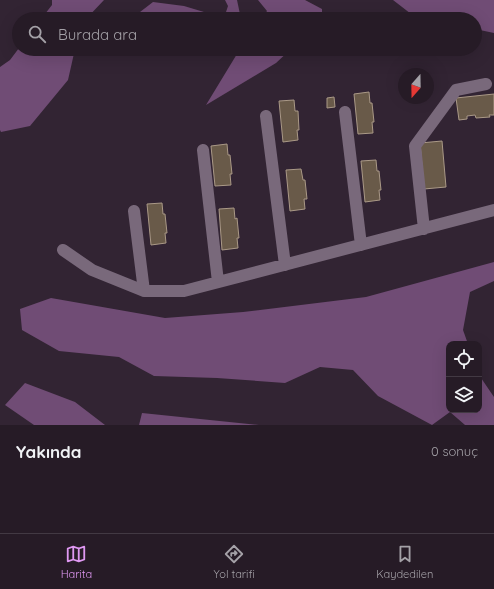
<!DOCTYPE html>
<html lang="tr">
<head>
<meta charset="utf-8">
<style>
	:root { --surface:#261b26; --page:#322832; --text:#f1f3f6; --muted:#a4a1a7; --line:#423943; --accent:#df98f2 }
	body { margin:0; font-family:Quicksand,sans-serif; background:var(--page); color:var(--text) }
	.controls { position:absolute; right:12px; bottom:12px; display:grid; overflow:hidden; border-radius:8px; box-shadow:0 4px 16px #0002 }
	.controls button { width:36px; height:36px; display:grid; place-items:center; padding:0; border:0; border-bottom:1px solid var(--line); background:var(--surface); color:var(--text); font:20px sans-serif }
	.compass { position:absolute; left:398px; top:68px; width:36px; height:36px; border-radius:50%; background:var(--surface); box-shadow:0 4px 16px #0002; rotate:200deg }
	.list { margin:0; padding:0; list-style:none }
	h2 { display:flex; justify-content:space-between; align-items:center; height:52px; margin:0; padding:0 16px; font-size:17px }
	h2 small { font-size:13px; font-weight:400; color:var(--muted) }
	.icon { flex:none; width:22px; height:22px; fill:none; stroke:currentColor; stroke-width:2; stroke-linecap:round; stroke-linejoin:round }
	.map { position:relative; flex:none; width:494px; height:425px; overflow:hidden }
	.search { position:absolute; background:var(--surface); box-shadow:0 4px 16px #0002; left:12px; right:12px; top:12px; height:44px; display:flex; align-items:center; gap:10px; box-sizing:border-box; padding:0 14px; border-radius:22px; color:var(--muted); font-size:15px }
	.sheet { height:108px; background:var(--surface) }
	nav { display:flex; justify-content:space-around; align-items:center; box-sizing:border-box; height:56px; border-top:1px solid var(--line); background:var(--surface); font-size:11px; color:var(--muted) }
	nav a { display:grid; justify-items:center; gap:2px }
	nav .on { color:var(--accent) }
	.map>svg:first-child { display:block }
	.forest { fill:#704c75 }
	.building { fill:#695a49; stroke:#aa9987 }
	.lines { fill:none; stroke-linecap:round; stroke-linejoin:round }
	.minor { stroke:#79697b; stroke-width:12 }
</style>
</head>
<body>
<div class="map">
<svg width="494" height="425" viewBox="0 0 494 425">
	<rect width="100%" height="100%" fill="#322433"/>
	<path class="forest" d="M52,0H104L86,19H41L52,5Z
		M225,0H237L241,19H175L173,17L140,12L153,2L184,6L224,18L228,6Z
		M258,0H305L322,9V19H262L267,11Z
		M393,0H494V33L475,29V19H428L415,17Z
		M19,48V49H75L68,80L30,126L1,132L0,130V67L10,60Z
		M240,49H291L276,63L206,105Z
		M494,262V281L470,292L463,330L468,344H449V410H479V375L494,397V425H465L450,412L432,425L378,396L353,370L320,367L285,383L217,378L154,376L119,357L59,351L22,330L20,309L51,298L165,318L243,312L366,297Z
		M25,383L75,402L105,425H34L5,405Z
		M142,413L259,425H139Z"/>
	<path class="building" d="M369,92L370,103H372L374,122H372L373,133L358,134L354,94Z
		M494,94V115H489L490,117L476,118L475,115L467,116V119L459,120L456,98Z
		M334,97L335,107L327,108V98Z
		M294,100L295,111H298L299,130H297L298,140L283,142L279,101Z
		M442,141L446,187L424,189L420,143Z
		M227,144L228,155H230L232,174H230L231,185L215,186L211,146Z
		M376,160L377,171H379L381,190H379L380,200L365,202L361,161Z
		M301,169L303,180H305L307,199H304L305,209L290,211L286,170Z
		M162,203L163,214H165L167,233H165L166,243L151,245L147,204Z
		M234,208L235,219L237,218L239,238H237L238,248L222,250L219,209Z"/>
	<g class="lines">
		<path class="minor" d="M345,112L361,245
			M266,116L285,265
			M203,150L218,282
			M134,211L144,291
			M424,229L415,146L456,90L486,84
			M63,250L92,270L144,291H184L494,210"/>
	</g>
</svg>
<div class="controls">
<button><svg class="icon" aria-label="locate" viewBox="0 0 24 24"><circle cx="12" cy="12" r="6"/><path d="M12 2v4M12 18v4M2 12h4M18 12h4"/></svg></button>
<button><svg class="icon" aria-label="layers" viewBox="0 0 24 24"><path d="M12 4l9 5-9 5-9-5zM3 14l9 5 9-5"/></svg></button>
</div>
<svg class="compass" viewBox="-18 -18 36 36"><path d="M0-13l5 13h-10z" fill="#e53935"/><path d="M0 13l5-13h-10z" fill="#a4a1a7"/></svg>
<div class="search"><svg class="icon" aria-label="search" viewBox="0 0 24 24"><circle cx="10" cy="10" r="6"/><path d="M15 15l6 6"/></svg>Burada ara</div>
</div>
<section class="sheet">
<h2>Yakında<small>0 sonuç</small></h2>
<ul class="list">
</ul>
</section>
<nav>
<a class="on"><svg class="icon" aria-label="map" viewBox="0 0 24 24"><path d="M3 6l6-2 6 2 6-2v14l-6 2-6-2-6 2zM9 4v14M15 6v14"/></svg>Harita</a>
<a><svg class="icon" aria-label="directions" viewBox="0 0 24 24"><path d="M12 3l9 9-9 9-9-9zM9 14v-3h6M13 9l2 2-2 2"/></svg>Yol tarifi</a>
<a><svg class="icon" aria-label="saved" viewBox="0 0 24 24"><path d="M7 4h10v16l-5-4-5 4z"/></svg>Kaydedilen</a>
</nav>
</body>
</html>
